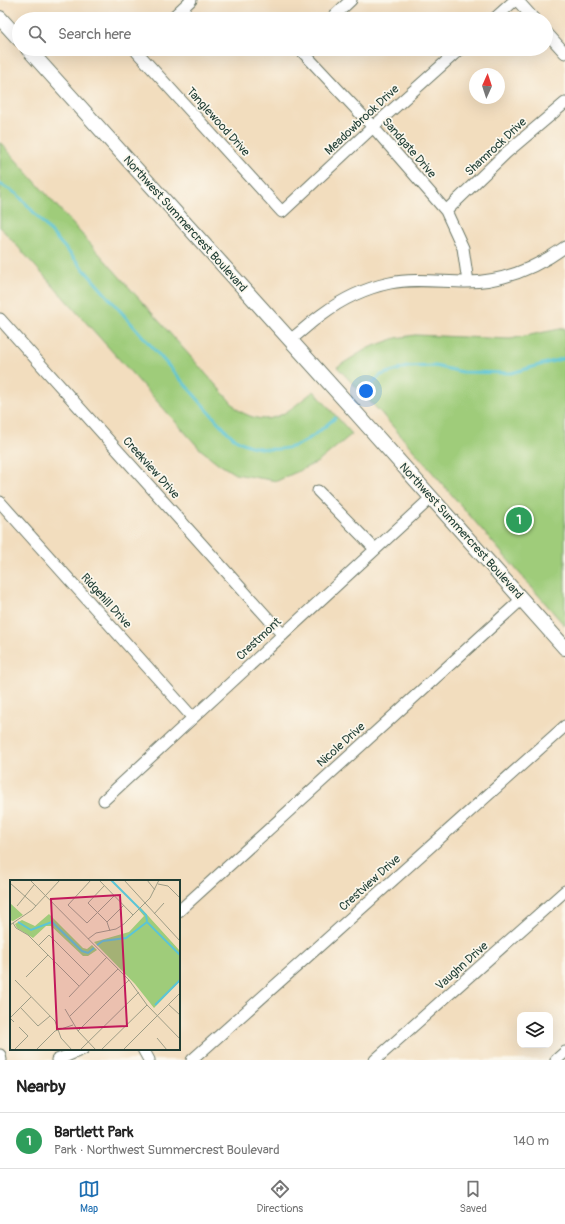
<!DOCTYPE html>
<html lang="en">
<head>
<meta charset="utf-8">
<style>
	:root { --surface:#fff; --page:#f2f2f2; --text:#222; --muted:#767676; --line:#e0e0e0; --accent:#1f6fb2 }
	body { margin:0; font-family:Pangolin,sans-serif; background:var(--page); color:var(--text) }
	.controls { position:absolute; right:12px; bottom:12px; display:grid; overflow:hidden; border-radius:8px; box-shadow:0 4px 16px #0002 }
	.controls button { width:36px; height:36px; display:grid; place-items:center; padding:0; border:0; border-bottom:1px solid var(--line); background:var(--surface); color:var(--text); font:20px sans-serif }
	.compass { position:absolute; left:469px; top:68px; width:36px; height:36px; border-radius:50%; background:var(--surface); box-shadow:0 4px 16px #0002; rotate:3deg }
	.you { position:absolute; left:366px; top:391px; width:14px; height:14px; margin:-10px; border:3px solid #fff; border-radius:50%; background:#1a73e8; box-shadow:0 0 0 6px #1a73e833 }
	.badge { display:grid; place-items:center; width:26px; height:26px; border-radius:50%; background:var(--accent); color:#fff; font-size:13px; font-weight:700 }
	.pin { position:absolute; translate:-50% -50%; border:2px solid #fff; box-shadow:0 1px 4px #0006 }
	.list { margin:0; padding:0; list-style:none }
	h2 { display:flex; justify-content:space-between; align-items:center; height:52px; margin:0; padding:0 16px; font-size:17px }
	h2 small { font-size:13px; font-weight:400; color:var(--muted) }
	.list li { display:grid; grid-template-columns:26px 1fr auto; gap:12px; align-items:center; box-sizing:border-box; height:56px; padding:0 16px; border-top:1px solid var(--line) }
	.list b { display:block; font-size:15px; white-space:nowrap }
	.list p { margin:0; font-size:13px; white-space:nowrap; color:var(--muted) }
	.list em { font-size:13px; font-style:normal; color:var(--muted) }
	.icon { flex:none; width:22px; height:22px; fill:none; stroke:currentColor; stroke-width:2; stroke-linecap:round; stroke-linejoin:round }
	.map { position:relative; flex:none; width:565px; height:1060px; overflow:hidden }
	.search { position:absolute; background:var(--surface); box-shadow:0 4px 16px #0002; left:12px; right:12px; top:12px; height:44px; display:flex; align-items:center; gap:10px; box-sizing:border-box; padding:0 14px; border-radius:22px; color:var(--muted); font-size:15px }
	.sheet { height:108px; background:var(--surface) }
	nav { display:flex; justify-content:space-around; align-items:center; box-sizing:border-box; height:56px; border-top:1px solid var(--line); background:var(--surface); font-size:11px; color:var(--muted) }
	nav a { display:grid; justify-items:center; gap:2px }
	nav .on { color:var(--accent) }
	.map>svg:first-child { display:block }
	.green { fill:#9fcc7a; stroke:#5f8457 }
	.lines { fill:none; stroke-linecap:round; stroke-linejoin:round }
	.stream { stroke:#5bc5d6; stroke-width:3 }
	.minor-casing { stroke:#697564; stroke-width:13 }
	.tertiary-casing { stroke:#697564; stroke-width:16 }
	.minor { stroke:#fff; stroke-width:11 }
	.tertiary { stroke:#fff; stroke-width:14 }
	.labels { text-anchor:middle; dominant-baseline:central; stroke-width:3.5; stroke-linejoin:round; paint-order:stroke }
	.street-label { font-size:12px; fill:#1f3d34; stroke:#fbf7ec }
	.inset-river { fill:none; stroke:#5bc5d6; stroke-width:2 }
	.inset-road { fill:none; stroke:#9e9d87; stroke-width:1 }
	.view { fill:#c2185b; fill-opacity:0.15; stroke:#c2185b; stroke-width:2 }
	.inset-edge { fill:none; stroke:#1f3d34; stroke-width:2 }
</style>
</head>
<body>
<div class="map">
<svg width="565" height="1060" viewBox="0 0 565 1060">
	<rect width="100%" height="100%" fill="#fbf7ec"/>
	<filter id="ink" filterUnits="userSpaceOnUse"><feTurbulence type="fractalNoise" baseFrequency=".025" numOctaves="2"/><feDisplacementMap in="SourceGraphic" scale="8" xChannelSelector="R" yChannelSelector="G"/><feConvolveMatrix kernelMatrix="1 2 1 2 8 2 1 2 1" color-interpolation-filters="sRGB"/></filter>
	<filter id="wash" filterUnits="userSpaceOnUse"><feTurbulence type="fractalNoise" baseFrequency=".012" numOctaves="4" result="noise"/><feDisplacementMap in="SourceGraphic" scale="16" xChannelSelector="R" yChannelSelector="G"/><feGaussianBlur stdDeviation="0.9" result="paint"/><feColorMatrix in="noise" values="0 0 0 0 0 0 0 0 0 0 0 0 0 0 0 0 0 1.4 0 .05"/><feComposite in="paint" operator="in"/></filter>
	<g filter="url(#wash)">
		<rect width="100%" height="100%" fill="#f2ddbe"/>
		<path class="green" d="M0,142L238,410C272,431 287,411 314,391L352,434L318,462L277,481L235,474L219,464L200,449L0,227Z
			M565,328V626L382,414L337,367L368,348L396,338L415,335L510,339Z"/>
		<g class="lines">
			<path class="stream" d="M0,184L17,194L29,207L218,422C223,427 228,433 234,438C251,450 280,453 300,444C313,438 324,427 335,418
				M361,394L381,375L407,367L435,366L462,372L511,373L565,358"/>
		</g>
	</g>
	<g filter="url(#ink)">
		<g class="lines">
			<g class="minor-casing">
				<path id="minor" d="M517,0L534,19
					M171,19L191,0
					M331,19L351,0
					M494,19L515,0
					M546,32L565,53
					M140,49L137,52L282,212L373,127L460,49
					M300,49L373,127L446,211L463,248L468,282
					M446,211L506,153L565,103
					M0,319L283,635
					M290,340C301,332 310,323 321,315C341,300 366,288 390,283C414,278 441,282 466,282C502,282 536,268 565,247
					M318,491L375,549
					M0,502L193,718
					M104,800L431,498
					M179,911L522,599
					M143,1049L149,1060
					M0,1055L1,1060
					M57,1060L83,1049
					M192,1060L565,726
					M375,1060L565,891
					M556,1060L565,1052"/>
			</g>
			<g class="tertiary-casing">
				<path id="tertiary" d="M0,18L19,39
					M28,49L357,414L565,648"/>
			</g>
			<use href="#minor" class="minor"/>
			<use href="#tertiary" class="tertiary"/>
		</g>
	</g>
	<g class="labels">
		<g class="street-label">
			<text transform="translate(362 120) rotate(-43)">Meadowbrook Drive</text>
			<text transform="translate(218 122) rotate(48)">Tanglewood Drive</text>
			<text transform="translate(496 147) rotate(-43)">Shamrock Drive</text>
			<text transform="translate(409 148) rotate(49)">Sandgate Drive</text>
			<text transform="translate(185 224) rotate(48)">Northwest Summercrest Boulevard</text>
			<text transform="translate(151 468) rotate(48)">Creekview Drive</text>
			<text transform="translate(461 531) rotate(48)">Northwest Summercrest Boulevard</text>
			<text transform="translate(106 601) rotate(48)">Ridgehill Drive</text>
			<text transform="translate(259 639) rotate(-43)">Crestmont</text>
			<text transform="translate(341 745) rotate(-42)">Nicole Drive</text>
			<text transform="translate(370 883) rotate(-42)">Crestview Drive</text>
			<text transform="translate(462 966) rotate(-42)">Vaughn Drive</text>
		</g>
	</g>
	<g transform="translate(10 880)">
		<rect width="170" height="170" fill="#f2ddbe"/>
		<path d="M0,23L13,35L3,41L0,40ZM131,28L170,71V101L144,128L125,104L84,62L119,52L134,36L129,30ZM39,34L73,68L77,69L82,65L87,70L78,76H73L41,46H36L23,58L7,48L5,44L12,40L25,46Z" fill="#9fcc7a"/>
		<path class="inset-river" d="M101,0L136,35L137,41M8,42L21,50L42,42L72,71L78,73L84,68M87,65L93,61L116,58L137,42L170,75M145,125L170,100"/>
		<path class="inset-road" d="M20,0L119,100L137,125L170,159M81,0L58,25L77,43L104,16M89,0L123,35M114,0L170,61M137,0L145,10M0,3L26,26M148,4L158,6L170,18M94,6L78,23L97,42L100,51M7,26L24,5M144,34L154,23M97,42L114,25M3,43L6,48L18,55L69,106M0,45L22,30L50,0M78,59L86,53L106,49L114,44L140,18L149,0M29,65L39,55L79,95M16,97L38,75M5,100L45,141L51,158L62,170M59,117L97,77M158,124L170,135M11,128L28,146L40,136M55,129L68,151L86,170M60,136L108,89M4,142L0,138L21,117M68,151L119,100M147,158L157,170M4,170L18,156L9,147M26,170L45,151L63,145M70,170L129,112M91,170L137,125M113,170L170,113"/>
		<path class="view" d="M110,15L117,146L47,149L41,19Z"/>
		<rect width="170" height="170" class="inset-edge"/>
	</g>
</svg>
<div class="controls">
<button><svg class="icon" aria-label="layers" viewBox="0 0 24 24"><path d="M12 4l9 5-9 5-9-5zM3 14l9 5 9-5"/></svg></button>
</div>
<svg class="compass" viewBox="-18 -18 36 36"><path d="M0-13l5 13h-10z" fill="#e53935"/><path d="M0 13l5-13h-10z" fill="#767676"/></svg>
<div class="you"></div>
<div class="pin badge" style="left:519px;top:520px;background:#2e9e5b">1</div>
<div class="search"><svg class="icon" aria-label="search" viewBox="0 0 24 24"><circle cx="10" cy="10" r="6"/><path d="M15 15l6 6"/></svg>Search here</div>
</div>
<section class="sheet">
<h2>Nearby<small></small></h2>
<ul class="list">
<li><span class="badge" style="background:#2e9e5b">1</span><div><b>Bartlett Park</b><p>Park · Northwest Summercrest Boulevard</p></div><em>140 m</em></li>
</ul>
</section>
<nav>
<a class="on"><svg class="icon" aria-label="map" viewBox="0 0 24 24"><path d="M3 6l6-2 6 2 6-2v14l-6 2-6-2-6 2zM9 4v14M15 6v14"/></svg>Map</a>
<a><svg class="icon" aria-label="directions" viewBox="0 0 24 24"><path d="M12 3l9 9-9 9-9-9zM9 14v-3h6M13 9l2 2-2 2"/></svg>Directions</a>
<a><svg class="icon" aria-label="saved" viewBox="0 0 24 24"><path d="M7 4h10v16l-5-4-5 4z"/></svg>Saved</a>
</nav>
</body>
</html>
